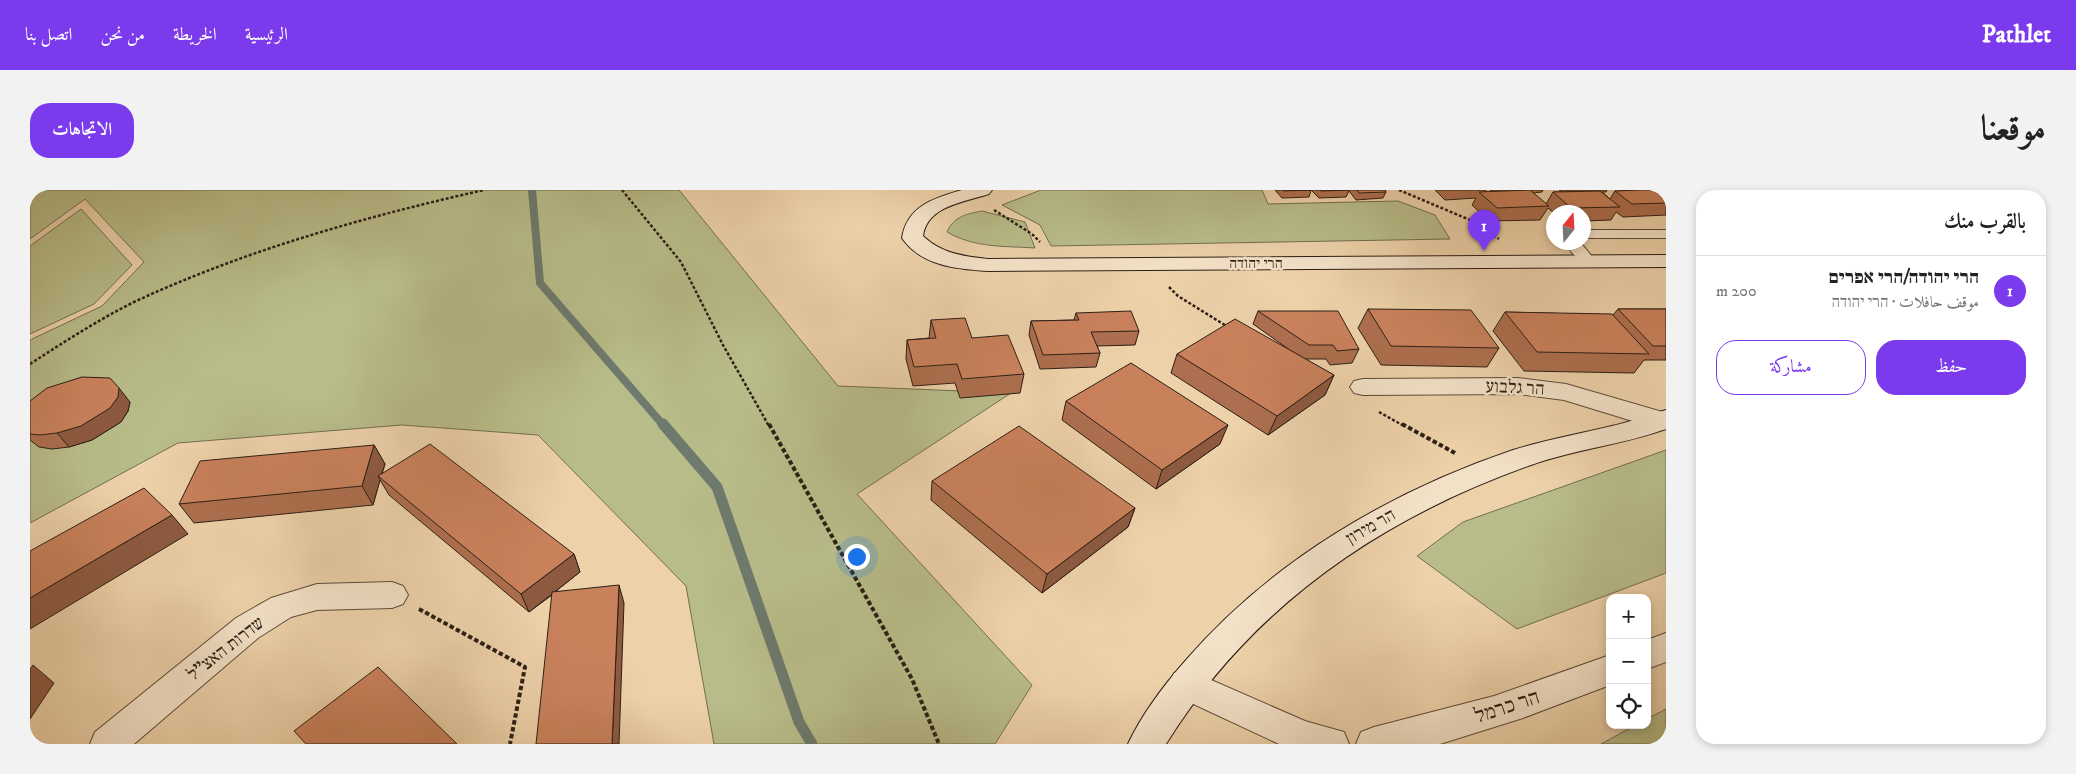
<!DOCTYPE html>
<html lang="ar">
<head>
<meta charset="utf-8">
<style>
	:root { --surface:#fff; --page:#f2f2f2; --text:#222; --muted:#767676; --line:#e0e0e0; --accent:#7c3aed }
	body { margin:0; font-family:"IM FELL DW Pica",Amiri,"Frank Ruhl Libre",serif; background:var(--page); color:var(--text); direction:rtl }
	.controls { position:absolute; right:15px; bottom:15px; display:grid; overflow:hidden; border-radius:10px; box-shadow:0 2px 8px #0003 }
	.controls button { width:45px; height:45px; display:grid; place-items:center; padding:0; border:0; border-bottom:1px solid var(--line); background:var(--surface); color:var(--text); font:25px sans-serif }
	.compass { position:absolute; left:1516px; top:15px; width:45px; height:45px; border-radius:50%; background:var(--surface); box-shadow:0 2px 8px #0003; rotate:18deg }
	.you { position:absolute; left:826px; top:366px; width:18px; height:18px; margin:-12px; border:4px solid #fff; border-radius:50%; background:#1a73e8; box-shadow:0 0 0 8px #1a73e833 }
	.badge { display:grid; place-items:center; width:32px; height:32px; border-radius:50%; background:var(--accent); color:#fff; font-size:16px; font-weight:700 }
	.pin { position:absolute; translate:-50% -41px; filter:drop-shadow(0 1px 2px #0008) }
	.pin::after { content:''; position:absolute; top:26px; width:18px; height:15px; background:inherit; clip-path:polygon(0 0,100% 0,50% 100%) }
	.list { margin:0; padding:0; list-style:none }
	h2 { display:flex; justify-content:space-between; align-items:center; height:65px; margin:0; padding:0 20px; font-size:21px }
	h2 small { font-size:16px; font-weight:400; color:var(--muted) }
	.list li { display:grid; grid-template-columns:32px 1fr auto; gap:15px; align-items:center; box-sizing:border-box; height:70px; padding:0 20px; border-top:1px solid var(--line) }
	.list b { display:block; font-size:19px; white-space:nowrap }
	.list p { margin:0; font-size:16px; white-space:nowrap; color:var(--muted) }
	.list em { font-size:16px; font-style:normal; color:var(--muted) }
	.actions { display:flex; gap:10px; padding:15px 20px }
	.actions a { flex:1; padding:11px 0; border:1px solid var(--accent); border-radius:20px; text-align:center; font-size:18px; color:var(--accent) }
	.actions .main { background:var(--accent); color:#fff }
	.icon { flex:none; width:28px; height:28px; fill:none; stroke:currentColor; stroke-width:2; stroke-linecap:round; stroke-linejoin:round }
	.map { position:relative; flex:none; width:1636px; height:554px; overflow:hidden; direction:ltr; border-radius:20px }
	header { display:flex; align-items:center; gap:30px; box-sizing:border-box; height:70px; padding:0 25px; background:var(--accent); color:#fff }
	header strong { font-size:24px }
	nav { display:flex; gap:28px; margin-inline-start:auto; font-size:18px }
	.intro { display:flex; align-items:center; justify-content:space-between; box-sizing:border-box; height:120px; padding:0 30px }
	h1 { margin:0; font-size:35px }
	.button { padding:12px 22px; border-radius:20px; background:var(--accent); color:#fff; font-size:18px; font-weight:700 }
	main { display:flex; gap:30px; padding:0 30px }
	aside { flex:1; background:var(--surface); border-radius:20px; box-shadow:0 2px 8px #0003 }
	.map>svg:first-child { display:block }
	.green { fill:#b8bc89; stroke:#726e4f }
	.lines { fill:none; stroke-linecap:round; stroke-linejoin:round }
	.stream-far1 { stroke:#6d7a6d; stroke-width:8 }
	.stream { stroke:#6d7a6d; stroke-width:11 }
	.lane-casing { stroke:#5c4c3a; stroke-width:2 }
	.street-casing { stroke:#5c4c3a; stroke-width:2 }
	.secondary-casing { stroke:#2c1f15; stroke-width:2 }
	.path-far1 { stroke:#2c1f15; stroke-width:2.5; stroke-dasharray:3 2; stroke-linecap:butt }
	.path { stroke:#2c1f15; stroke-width:4; stroke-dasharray:4.5 2.5; stroke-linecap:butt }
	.lane { fill:#f3e1c7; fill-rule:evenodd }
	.street { fill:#f3e1c7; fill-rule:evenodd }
	.secondary { fill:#f3e1c7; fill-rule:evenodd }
	.wall { fill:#ad6f4f; stroke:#2c1f15 }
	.shaded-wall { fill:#8d5a40; stroke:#2c1f15 }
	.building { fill:#c9815c; stroke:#2c1f15 }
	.labels { text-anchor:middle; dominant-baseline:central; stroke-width:5; stroke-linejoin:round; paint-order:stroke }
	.far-street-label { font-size:15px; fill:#2c1f15; stroke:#f3e1c7 }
	.street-label { font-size:18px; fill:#2c1f15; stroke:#f3e1c7 }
	.near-street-label { font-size:21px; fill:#2c1f15; stroke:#f3e1c7 }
</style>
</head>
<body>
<header>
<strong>Pathlet</strong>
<nav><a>الرئيسية</a><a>الخريطة</a><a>من نحن</a><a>اتصل بنا</a></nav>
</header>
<div class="intro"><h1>موقعنا</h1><a class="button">الاتجاهات</a></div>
<main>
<aside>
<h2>بالقرب منك<small></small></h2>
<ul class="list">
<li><span class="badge">1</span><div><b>הרי יהודה/הרי אפרים</b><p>موقف حافلات · הרי יהודה</p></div><em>200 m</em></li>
</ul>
<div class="actions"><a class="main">حفظ</a><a>مشاركة</a></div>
</aside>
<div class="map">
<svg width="1636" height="554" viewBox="0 0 1636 554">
	<rect width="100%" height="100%" fill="#edd1a9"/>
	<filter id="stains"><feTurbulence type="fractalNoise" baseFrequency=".004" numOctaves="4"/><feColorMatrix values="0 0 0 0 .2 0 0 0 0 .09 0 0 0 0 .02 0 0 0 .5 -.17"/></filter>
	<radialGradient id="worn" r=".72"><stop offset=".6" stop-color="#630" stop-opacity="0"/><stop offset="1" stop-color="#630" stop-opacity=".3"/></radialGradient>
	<path class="green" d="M0,0H649L808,196L981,203L827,304L1002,495L965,554H684L656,396L508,245L372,235L148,253L0,333V150L72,116L114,72L55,9L0,49Z
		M1011,0H1232L1238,14L1368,11L1405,25L1420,49L1021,56L1010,35L972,15Z
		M51,19L102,75L64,114L0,144V56Z
		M952,21L995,32L1005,58C974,56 945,58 917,42C924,26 937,24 952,21Z
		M1636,260V383L1487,439L1387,366L1433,332Z
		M1636,519V554H1571L1606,535H1617V529Z"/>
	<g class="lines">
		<path class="stream-far1" d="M502,0L510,93L634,236"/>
		<path class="stream" d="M633,234L687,297L769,532L782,554"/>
		<g class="lane-casing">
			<path id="lane" d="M1554,40H1636V48H1554Z
				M1537,52H1550L1565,70L1563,73H1553L1541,62Z"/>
		</g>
		<g class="street-casing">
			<path id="street" d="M1488,188L1536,194L1636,223V239L1632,240L1534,210L1488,204L1333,205L1324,203L1320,197L1324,191L1333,189Z
				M362,392L373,396L378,405L373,414L362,418L287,420L261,427L228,448L104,554H60L65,542L206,428L241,408L287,394Z
				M1636,443V472L1617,479V450Z
				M1580,465V495L1493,528L1410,554H1326L1331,542L1344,537L1464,506Z
				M1156,479L1275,531L1314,542L1319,554H1249L1144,505L1139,494L1144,483Z"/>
		</g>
		<g class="secondary-casing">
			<path id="secondary" d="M932,0H962L959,4C934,12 897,16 893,46C912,64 933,66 958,69L1636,65V77L958,81C927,79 891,76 872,48C877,16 904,8 932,0Z
				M1636,220V239C1592,255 1545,259 1501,275C1349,329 1222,416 1136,554H1098C1112,524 1134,495 1156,470C1242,371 1359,302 1483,260C1515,250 1549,244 1582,236C1600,232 1618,225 1636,220Z"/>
		</g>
		<path class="path-far1" d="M592,0L651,72L693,155L739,236
			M1369,0L1440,30L1469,49
			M964,20L1002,44L1010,52
			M1139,97L1148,106L1198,137
			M0,174C34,152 68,130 104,112C216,60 334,27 454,0
			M1349,222L1374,236"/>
		<path class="path" d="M739,234L882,489L909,554
			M1372,234L1425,263
			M389,419L495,477L480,554"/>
		<use href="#lane" class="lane"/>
		<use href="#street" class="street"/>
		<use href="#secondary" class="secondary"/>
	</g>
	<path class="wall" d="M1245,0H1281L1279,7L1252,8Z
		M1281,0H1355L1356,2L1353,8L1326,10L1319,1L1316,7L1289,8Z
		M1405,0H1456L1455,2H1462L1460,0H1513L1512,2L1503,3L1516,14L1523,2H1532L1529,0H1577L1576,2H1572L1580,9L1585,1H1593L1592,0H1635V1H1633L1636,3V25L1593,27L1586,22L1581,30L1554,31V22L1524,23L1518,18L1510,30L1459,31L1442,15L1446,8L1415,10Z
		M1338,119L1469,158L1457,177L1351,175L1328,138Z
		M1588,119H1636V170H1614L1604,183L1494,181L1463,141L1475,122L1583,125Z
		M1228,121L1329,159L1322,173L1300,175L1296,169H1275L1304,185L1295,205L1238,245L1141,183L1147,164L1261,161L1223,134Z
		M1046,123L1109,141L1105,155L1067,156L1070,163L1066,177L1010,179L999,145L1001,131L1044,130Z
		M901,130L942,148L994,184L990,203L930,208L925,193L883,196L876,169L877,150L899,148Z
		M0,211L100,212L98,221L91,232L62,250L39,257L22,259L9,257L0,250Z
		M1036,211L1190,254L1126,299L1032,230Z
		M344,255L355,274L352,284L544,364L550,382L526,401L594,413L522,405L499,422L359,305L350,290L343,315L164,333L149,314Z
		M902,291L1105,318L1098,337L1012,403L901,310Z"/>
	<path class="shaded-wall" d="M1304,185L1295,205L1238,245L1247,226Z
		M89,198L100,212L98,221L91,232L62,250L39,257L27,243Z
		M1198,235L1190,254L1126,299L1132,280Z
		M344,255L355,274L350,288L348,286L350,290L343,315L332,296Z
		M1105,318L1098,337L1012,403L1017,384Z
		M142,325L158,344L0,439V408Z
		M544,364L550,382L499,422L491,404Z
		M589,395L594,413L589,554H582Z
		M3,475L24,493L0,529V479Z"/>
	<path class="building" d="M1253,0H1281L1254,1Z
		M1290,0H1319L1292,1Z
		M1327,0H1355L1356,2L1329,3Z
		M1500,0L1519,16L1467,18L1449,2Z
		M1609,0H1631L1636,3V13L1602,14L1585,1Z
		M1570,1L1590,17L1541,18L1523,2Z
		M1338,119L1441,120L1469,158L1361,156Z
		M1588,119H1636V156H1623Z
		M1101,121L1109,141L1061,142L1070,163L1013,165L1001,131L1049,130L1046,123Z
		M1228,121H1308L1329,159L1307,161L1303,155H1279Z
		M1475,122L1582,124L1619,164L1507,162Z
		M935,128L942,148L978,145L994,184L932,189L927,174L884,177L877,150L906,148L901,130Z
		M1205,129L1304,185L1247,226L1147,164Z
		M1101,173L1198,235L1132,280L1036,211Z
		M52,187L80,188L89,198L88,207L80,218L51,236L27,243L10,245L0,244V211L17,198Z
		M989,236L1105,318L1017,384L902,291Z
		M400,254L544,364L491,404L348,286Z
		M344,255L332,296L149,314L170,271Z
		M114,298L142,325L0,408V361Z
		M589,395L582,554H506L522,402Z
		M348,477L427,554H276L264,541Z"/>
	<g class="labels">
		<g class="far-street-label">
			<text x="1226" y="73">הרי יהודה</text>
		</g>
		<g class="street-label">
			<text transform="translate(1485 198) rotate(3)">הר גלבוע</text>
			<text transform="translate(1341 337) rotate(-30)">הר מירון</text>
			<text transform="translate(196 459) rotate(-38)">שדרות האצ"ל</text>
		</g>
		<g class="near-street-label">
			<text transform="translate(1477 517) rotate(-18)">הר כרמל</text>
		</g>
	</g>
	<rect width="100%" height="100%" filter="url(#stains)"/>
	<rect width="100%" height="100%" fill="url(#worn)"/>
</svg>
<div class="controls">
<button>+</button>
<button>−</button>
<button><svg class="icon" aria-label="locate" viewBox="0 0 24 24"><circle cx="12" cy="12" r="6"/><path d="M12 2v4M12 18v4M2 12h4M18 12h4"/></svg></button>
</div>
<svg class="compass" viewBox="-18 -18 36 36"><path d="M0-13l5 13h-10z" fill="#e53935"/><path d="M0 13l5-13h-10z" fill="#767676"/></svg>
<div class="you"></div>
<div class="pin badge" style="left:1454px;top:61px">1</div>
</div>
</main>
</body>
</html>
